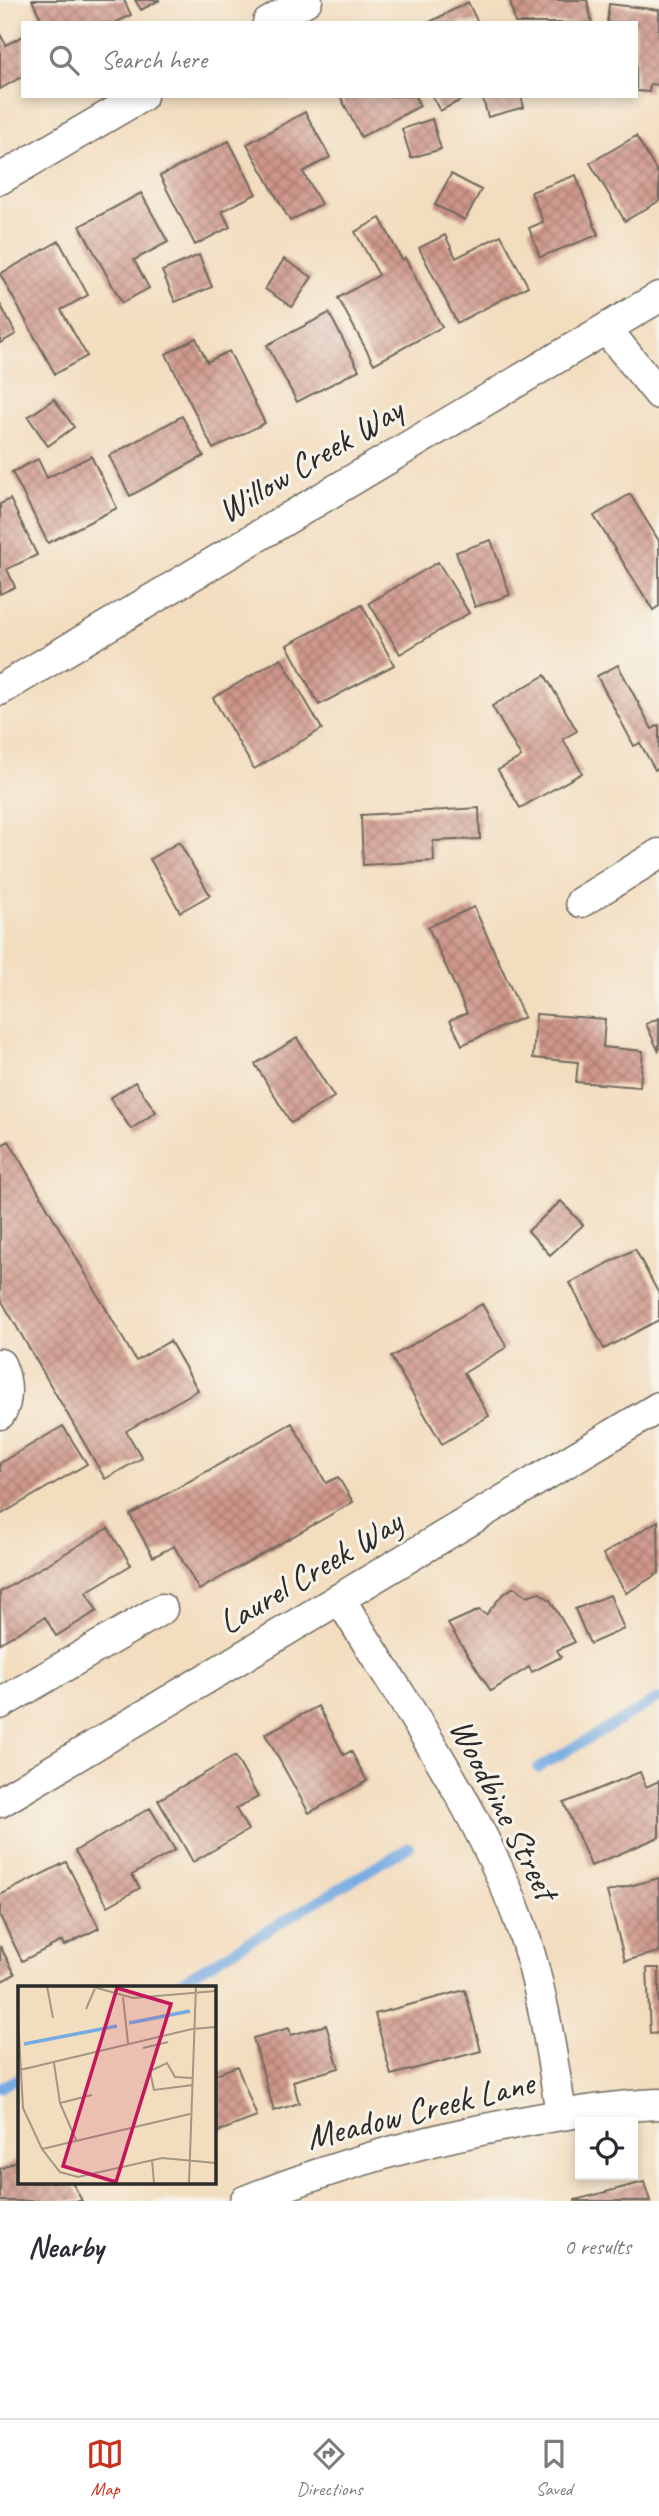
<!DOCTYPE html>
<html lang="en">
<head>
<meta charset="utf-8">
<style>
	:root { --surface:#fff; --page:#f2f2f3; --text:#2b2b33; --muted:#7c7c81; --line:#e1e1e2; --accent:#c8321e }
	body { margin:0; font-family:Caveat,sans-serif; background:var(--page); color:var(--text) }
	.controls { position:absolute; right:21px; bottom:21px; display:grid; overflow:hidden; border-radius:0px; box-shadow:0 4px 10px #0003 }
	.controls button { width:63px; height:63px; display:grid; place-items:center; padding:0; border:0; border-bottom:2px solid var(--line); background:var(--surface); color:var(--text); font:35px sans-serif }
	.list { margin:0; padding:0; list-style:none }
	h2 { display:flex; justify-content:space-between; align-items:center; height:91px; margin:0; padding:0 28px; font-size:30px }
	h2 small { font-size:23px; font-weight:400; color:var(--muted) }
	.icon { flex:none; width:38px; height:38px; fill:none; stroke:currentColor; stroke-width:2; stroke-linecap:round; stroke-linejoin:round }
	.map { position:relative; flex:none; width:659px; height:2201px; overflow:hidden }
	.search { position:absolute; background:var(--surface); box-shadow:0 4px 10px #0003; left:21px; right:21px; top:21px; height:77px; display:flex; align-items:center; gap:18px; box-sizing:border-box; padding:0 24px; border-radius:0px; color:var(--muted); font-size:26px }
	.sheet { height:217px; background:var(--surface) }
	nav { display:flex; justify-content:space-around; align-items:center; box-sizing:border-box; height:98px; border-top:2px solid var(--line); background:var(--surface); font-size:19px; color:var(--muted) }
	nav a { display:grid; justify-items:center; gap:4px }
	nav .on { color:var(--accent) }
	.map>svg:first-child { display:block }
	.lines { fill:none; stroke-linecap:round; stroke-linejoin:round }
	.stream { stroke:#75aae2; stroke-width:10 }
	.building { fill:url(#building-cross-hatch) }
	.minor-casing { stroke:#71695f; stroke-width:33 }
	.minor { stroke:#fff; stroke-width:30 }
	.labels { text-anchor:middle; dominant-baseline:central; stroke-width:6; stroke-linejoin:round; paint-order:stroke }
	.street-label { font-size:35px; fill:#2b2b2b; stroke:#f7f3e8 }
	.inset-river { fill:none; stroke:#75aae2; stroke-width:3.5 }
	.inset-road { fill:none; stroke:#a39684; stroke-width:2 }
	.view { fill:#c2185b; fill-opacity:0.15; stroke:#c2185b; stroke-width:3.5 }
	.inset-edge { fill:none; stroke:#2b2b2b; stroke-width:3.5 }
</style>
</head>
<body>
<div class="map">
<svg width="659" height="2201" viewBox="0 0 659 2201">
	<defs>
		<pattern id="building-cross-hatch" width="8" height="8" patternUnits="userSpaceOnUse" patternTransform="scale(1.75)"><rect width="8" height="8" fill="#cf968a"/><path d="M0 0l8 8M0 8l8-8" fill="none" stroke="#a87b71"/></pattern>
	</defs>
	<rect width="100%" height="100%" fill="#f7f3e8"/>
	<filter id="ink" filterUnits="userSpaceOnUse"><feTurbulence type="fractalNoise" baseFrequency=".0143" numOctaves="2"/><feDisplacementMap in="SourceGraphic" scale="14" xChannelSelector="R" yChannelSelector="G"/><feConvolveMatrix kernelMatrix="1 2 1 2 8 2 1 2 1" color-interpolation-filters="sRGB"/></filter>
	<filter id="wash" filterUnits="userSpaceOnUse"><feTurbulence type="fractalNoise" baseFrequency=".00686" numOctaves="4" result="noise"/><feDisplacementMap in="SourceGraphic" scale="28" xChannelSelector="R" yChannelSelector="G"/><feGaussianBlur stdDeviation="1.57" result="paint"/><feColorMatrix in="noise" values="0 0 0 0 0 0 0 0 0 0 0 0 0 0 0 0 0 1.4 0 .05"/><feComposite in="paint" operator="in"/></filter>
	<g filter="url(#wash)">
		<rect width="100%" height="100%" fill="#f3ddbf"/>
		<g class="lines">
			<path class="stream" d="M538,1768L659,1698
				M170,1988L409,1847
				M0,2088L19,2077"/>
		</g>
		<g id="blocks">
			<path class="building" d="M32,0H124L131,15L115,23H43Z
				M135,0H160L141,10Z
				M510,0H587L592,23H515Z
				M468,2L478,23H428Z
				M609,4L659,10V85L650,84L649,92L636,91V23H607Z
				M0,34L6,45L23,36V76L0,89Z
				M340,96H415L420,106L361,137Z
				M432,96H469L440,111Z
				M482,96H521L524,107L488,117Z
				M305,112L330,157L303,172L321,204L290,221L247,144Z
				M432,119L441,149L411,158L402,129Z
				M636,136L659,175V201L625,221L590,163Z
				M229,141L256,194L222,211L230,227L195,245L160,176Z
				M451,174L481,190L465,220L435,205Z
				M576,175L598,235L540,257L529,228L543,222L531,192Z
				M141,193L168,242L134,260L149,288L122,303L80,226Z
				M380,218L402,260L405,258L442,327L374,364L338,298L379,275L355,232Z
				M445,235L456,258L501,235L528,286L457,323L419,248Z
				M59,241L88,295L61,310L87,356L55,374L0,274Z
				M199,255L212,287L175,302L162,271Z
				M284,259L312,277L292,307L265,289Z
				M0,304L16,334L0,343Z
				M329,313L359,370L297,402L267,345Z
				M196,338L207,362L229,351L265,423L213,449L166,354Z
				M54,399L74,427L48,446L28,417Z
				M182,416L204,456L130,496L109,456Z
				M91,456L117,508L48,543L12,472L38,459L47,478Z
				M630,494L659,541V606L653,610L594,516Z
				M10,499L37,555L7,569L15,587L0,594V504Z
				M491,540L510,595L475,607L456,552Z
				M438,562L469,613L400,654L369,603Z
				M362,605L394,665L319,705L287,645Z
				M281,658L322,729L254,769L213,698Z
				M618,665L652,729L659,725V768L655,770L640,743L634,746L597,676Z
				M545,675L577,731L563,739L582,773L520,808L498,770L521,757L492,706Z
				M479,808L480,839L433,841L434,861L363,865L361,815Z
				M179,842L210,895L180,912L150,859Z
				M474,907L524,1017L462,1045L450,1020L467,1013L428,927Z
				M536,1014L605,1019L603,1047L643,1051L640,1087L576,1082L578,1062L533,1058Z
				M659,1018V1052L646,1024Z
				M297,1038L334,1097L291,1123L255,1064Z
				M135,1082L156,1112L131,1129L110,1098Z
				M9,1141L136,1361L170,1341L198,1390L126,1431L142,1458L105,1479L0,1298V1146Z
				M561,1201L583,1225L550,1255L528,1231Z
				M635,1249L659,1294V1320L604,1349L570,1283Z
				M482,1304L507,1347L464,1373L489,1416L442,1444L391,1357Z
				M292,1423L326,1483L338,1477L353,1502L199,1590L174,1546L153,1557L130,1515Z
				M63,1426L87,1464L0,1515V1463Z
				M658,1521L659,1573L626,1593L603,1554Z
				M108,1528L131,1565L86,1592L97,1611L56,1636L45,1617L0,1643V1592Z
				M514,1587L527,1596L539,1592L550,1600L575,1642L557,1650L561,1657L532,1672L529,1667L491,1691L448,1624L479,1610L486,1615L502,1595Z
				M610,1595L624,1629L590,1644L575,1609Z
				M318,1706L344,1755L351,1751L367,1781L309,1813L265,1734Z
				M235,1756L258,1797L236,1809L248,1830L193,1862L158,1800Z
				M640,1772L646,1787L659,1781V1837L591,1866L564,1803Z
				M150,1808L175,1850L132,1875L140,1888L108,1906L75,1851Z
				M66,1862L99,1928L64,1946L62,1941L22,1961L0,1916V1895Z
				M659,1878V1952L625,1961L607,1892Z
				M0,1946L15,1974L0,1982Z
				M647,1968H659V2033L650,2034Z
				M465,1990L481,2051L391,2075L375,2014Z
				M326,2025L339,2068L293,2081L299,2103L274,2111L253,2038L289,2028L291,2035Z
				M237,2066L257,2117L214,2133V2075Z
				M18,2160L19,2182H72L82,2201H0V2169Z
				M644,2182L650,2201H575V2200Z"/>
		</g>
	</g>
	<g filter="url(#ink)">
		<use href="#blocks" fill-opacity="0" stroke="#71695f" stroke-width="2"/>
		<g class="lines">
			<g class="minor-casing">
				<path id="minor" d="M268,23L307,0
					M0,179L142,96
					M606,329L659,394
					M0,690L659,297
					M581,902L659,854
					M0,1364C7,1379 9,1401 0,1414
					M340,1599C404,1703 478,1807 520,1923C542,1985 551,2050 561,2114
					M0,1704L162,1609
					M0,1802L659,1407
					M245,2201C333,2166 423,2140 516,2123C563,2114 611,2106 659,2104"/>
			</g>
			<use href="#minor" class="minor"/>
		</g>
	</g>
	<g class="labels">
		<g class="street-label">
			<text transform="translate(310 460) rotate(-31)">Willow Creek Way</text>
			<text transform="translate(310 1572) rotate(-31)">Laurel Creek Way</text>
			<text transform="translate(504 1809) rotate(63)">Woodbine Street</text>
			<text transform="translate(420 2110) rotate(-14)">Meadow Creek Lane</text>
		</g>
	</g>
	<g transform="translate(18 1986)">
		<rect width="198" height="198" fill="#f3ddbf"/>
		<path class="inset-river" d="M111,37L172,25M6,58L99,40"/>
		<path class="inset-road" d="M29,0L35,32M72,0L115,12L198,5M105,11L110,57M68,23L78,0M0,31L5,122L24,163L42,186L60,191L144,172L198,177M125,62L150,56M36,77L42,117L58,154M2,84L174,43L198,41M175,99L136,104L132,85L149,77L157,91L175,92M42,117L74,109M24,163L172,128M134,174L136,197M171,197L178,0"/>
		<path class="view" d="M99,2L153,18L98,196L45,180Z"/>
		<rect width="198" height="198" class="inset-edge"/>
	</g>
</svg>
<div class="controls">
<button><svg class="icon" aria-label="locate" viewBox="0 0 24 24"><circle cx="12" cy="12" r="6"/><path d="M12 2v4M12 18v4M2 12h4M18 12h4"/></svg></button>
</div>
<div class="search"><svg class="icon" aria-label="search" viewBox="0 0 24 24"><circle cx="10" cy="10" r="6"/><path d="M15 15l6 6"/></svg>Search here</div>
</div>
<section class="sheet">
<h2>Nearby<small>0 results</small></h2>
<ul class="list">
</ul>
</section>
<nav>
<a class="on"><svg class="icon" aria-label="map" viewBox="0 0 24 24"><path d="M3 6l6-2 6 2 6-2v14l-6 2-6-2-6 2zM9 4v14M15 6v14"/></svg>Map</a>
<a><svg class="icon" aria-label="directions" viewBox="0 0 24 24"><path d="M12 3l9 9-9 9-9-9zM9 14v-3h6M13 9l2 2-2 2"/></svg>Directions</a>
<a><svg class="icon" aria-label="saved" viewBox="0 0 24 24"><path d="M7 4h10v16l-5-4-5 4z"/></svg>Saved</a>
</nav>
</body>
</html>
